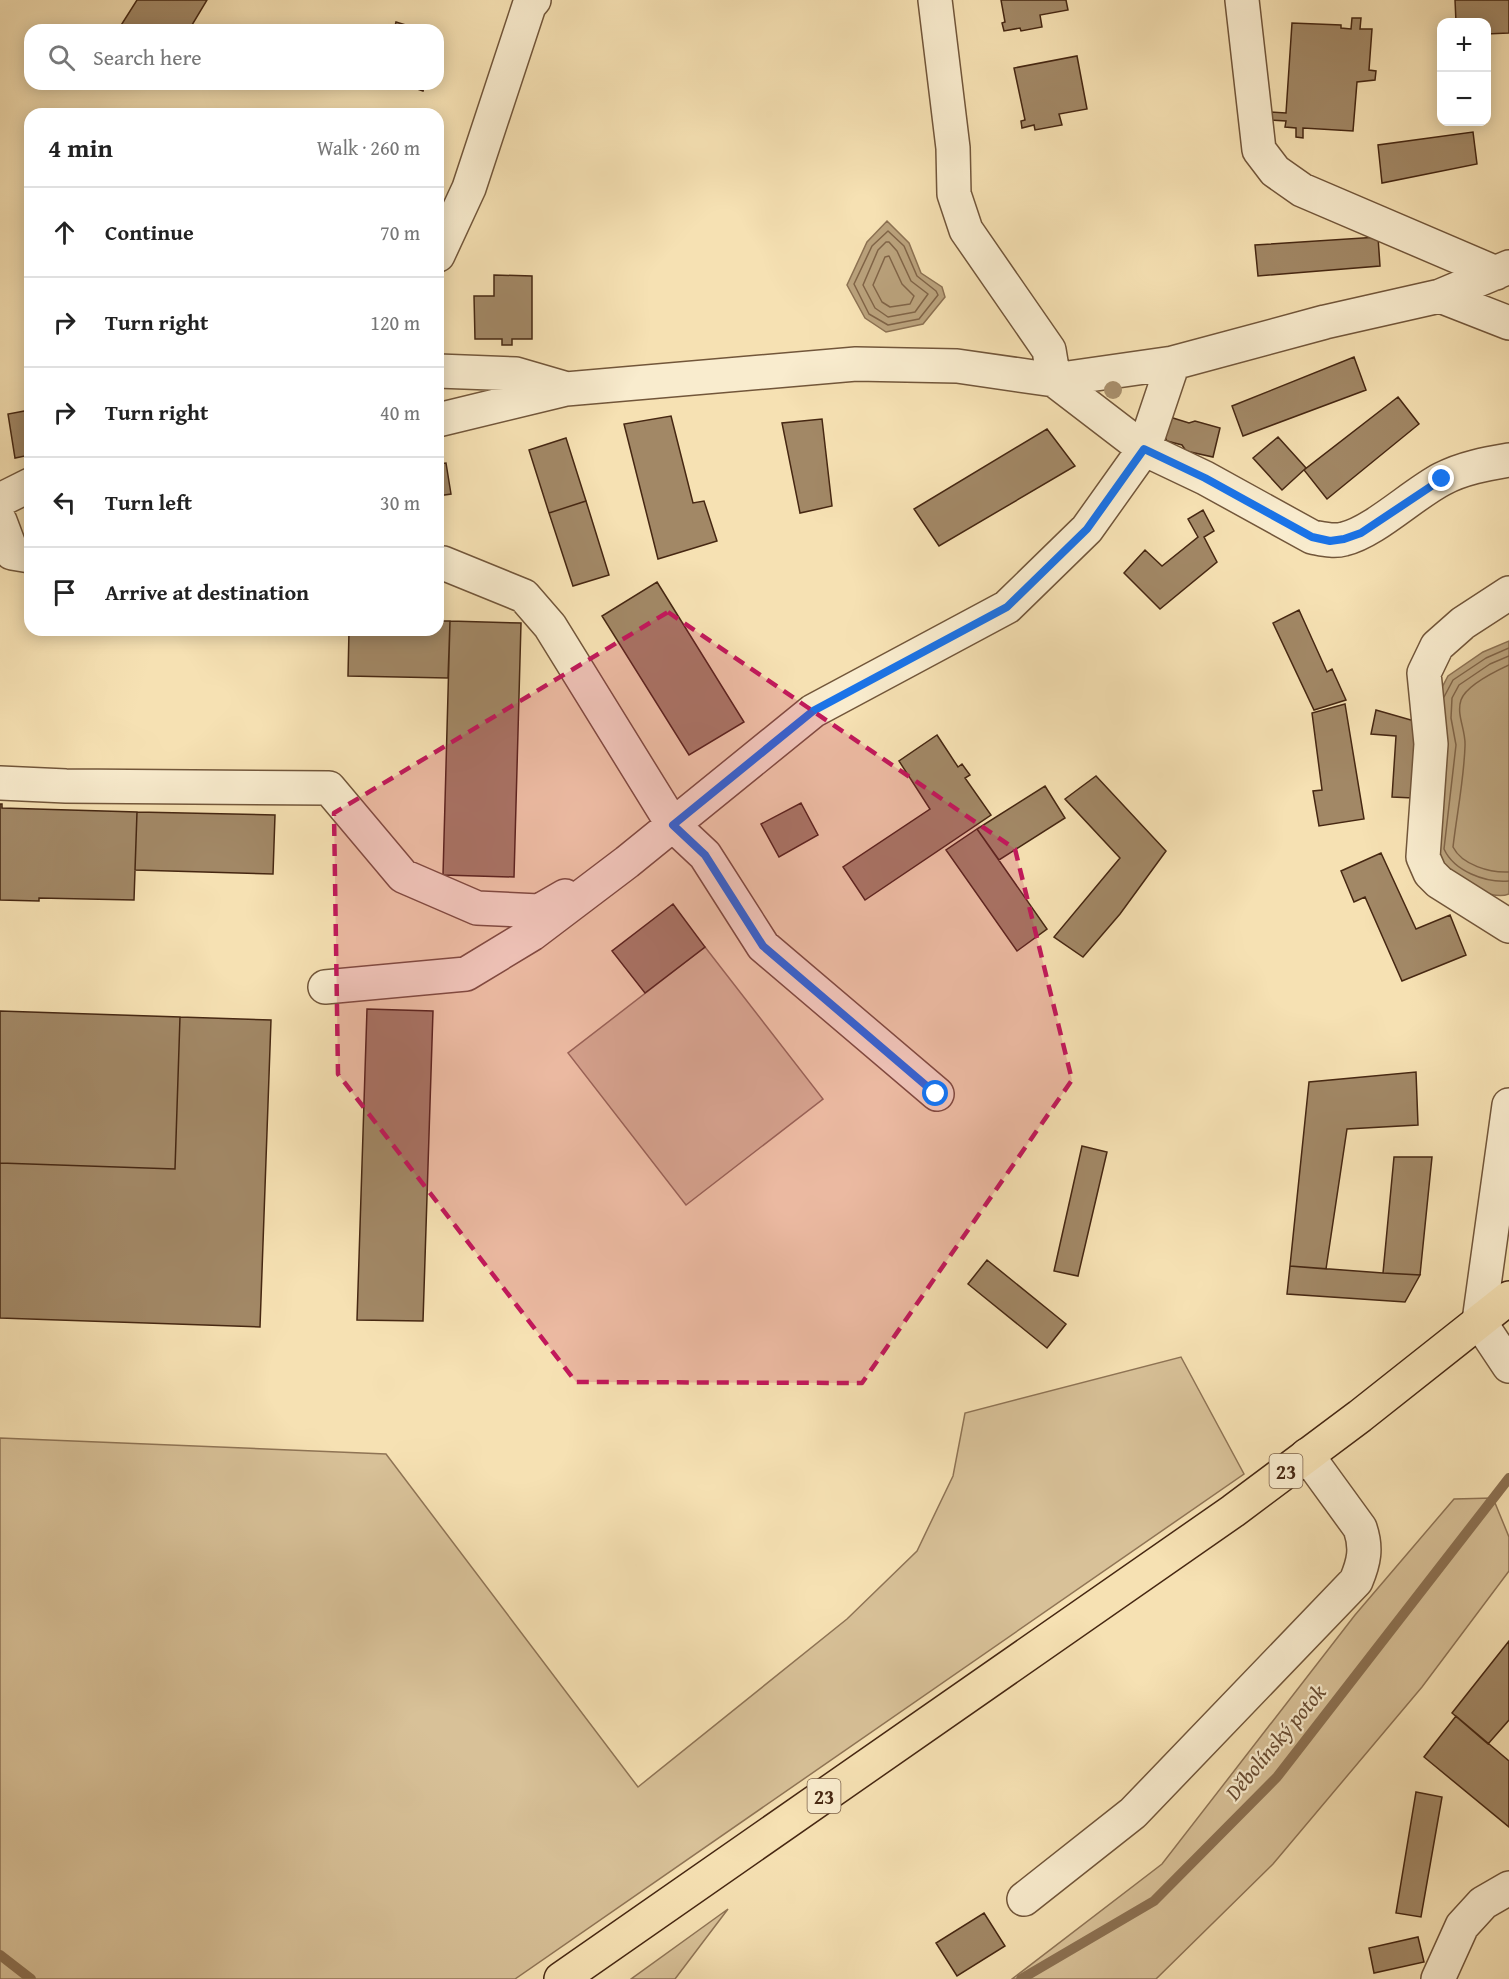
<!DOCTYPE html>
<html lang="en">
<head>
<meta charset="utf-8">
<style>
	:root { --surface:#fff; --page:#f2f2f2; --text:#222; --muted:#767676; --line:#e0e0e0 }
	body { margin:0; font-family:"Gentium Book Plus",serif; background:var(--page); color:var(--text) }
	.controls { position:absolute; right:18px; top:18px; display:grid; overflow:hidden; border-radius:12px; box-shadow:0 3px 15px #0003 }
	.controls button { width:54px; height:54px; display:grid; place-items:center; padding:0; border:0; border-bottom:2px solid var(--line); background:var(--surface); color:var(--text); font:30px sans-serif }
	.stop { position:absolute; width:18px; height:18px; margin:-14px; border:4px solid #1a73e8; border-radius:50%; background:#fff }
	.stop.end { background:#1a73e8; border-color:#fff; box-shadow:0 2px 6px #0008 }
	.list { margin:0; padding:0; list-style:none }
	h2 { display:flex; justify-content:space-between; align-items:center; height:78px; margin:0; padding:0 24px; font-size:26px }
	h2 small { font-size:20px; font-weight:400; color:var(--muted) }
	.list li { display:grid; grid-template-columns:39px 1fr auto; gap:18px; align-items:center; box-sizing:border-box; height:90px; padding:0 24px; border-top:2px solid var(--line) }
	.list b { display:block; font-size:22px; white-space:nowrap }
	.list em { font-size:20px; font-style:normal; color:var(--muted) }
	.icon { flex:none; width:33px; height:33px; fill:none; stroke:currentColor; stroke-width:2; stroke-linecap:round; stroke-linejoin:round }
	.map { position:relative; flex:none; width:1509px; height:1979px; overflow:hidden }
	.search { position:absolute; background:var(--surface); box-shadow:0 3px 15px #0003; left:24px; top:24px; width:420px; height:66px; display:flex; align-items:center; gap:15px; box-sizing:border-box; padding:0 21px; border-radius:18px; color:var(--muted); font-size:22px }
	.panel { position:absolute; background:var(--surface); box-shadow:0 3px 15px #0003; left:24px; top:108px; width:420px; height:528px; border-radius:18px }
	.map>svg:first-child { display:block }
	.green { fill:#d8c198; stroke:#8f7455; stroke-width:1.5 }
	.water { fill:#baa27c; stroke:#8c7152; stroke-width:1.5 }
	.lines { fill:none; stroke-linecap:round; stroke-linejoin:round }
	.shore { stroke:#806447; stroke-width:1.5 }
	.stream { stroke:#8c7152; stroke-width:10 }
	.building { fill:#a28866; stroke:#462712; stroke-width:1.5 }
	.minor-casing { stroke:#72563a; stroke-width:36 }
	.major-casing { stroke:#462712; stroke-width:36 }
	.minor { stroke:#f9ecce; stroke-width:33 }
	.major { stroke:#f6e1b3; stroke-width:33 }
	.tree { fill:#a9906d }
	.route { stroke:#1a73e8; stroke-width:8 }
	.marked { fill:#c2185b; fill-opacity:0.2; stroke:#c2185b; stroke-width:4.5; stroke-dasharray:12 8; stroke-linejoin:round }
	.labels { text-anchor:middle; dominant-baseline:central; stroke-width:4.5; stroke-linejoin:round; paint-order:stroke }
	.shield { fill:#f9ecce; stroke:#7c624a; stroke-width:1.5 }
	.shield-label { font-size:20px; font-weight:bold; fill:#462712 }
	.water-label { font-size:22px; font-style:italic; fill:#694c32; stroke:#f9ecce }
</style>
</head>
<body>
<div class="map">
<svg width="1509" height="1979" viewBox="0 0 1509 1979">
	<rect width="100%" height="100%" fill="#f6e1b3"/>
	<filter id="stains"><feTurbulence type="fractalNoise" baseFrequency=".00333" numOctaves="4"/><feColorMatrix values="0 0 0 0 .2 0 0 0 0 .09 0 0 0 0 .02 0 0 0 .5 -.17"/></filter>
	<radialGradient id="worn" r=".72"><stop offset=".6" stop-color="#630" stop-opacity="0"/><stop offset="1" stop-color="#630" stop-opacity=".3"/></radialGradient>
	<path class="green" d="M705,947L823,1099L686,1205L568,1053Z
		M1181,1357L1244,1474L515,1979H0V1438L386,1454L638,1787L847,1619L917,1551L953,1476L965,1413Z
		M1493,1498L1509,1537V1571L1422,1687L1273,1864L1156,1979H1012L1162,1864L1355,1615L1454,1499Z
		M728,1909L675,1979H631Z"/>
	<path class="water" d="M887,221L909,243L921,273L942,287L945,297L923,324L886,332L865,318L847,285L867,242Z
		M1509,641V894C1490,902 1456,878 1439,868L1438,695L1448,676L1483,652Z"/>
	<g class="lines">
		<path class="shore" d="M888,231L904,246L917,276L936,291L938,295L919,319L888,325L869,314L854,284L872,246Z
			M886,242H889L897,251L911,281L928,294L915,312L888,317L875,308L863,285L878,250Z
			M889,256L902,284L914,296L910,304L890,307L882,302L873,285L885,257Z
			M1509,656L1490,664L1459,685L1452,698L1451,718L1456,745L1444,849C1454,871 1485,883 1509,881
			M1509,665C1496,671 1466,686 1461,700C1456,715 1466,730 1465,746C1464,779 1457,813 1453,847C1462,865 1490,873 1509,872
			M1444,697L1453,680L1486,658L1509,648"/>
		<path class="stream" d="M0,1955L31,1979
			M1021,1979L1154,1901L1277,1777L1509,1478"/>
	</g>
	<path class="building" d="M137,0H207L189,30H118Z
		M1001,0H1066L1068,10L1040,15L1042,27L1021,31L1020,28L1004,31L1002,23L1005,22Z
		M1455,0H1509V33L1486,34V22H1456Z
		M1352,18H1361L1360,29H1372L1369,70L1376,71L1375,80L1357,82L1353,131L1303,128V138L1296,137V128L1285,127L1286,121L1270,120L1271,112L1286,113L1292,23L1341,25V28L1351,29Z
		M396,22L422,30H394Z
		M1077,56L1087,109L1059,114L1062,125L1035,130L1034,125L1022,128L1021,121L1025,120L1014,68Z
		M403,84H425L423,91Z
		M1473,132L1477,164L1382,183L1378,145Z
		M1378,237L1380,266L1258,276L1255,245Z
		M494,275L532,276V339H512V345H502V339H475L474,296H494Z
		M1354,357L1366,390L1243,436L1232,406Z
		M1398,397L1419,424L1327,499L1304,470Z
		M30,410V455L15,458L8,414Z
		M671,416L693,503L704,501L717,541L658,559L624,424Z
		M1173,418L1189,423L1195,421L1220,428L1213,457L1186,451L1182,445L1167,441L1165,437L1169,422Z
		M822,419L832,506L800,513L782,423Z
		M1047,429L1075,466L939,546L914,509Z
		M1278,437L1306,468L1282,490L1253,458Z
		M566,438L586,501L549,513L529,450Z
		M446,463L451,494L438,496V464Z
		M586,501L609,575L573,586L549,513Z
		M1203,510L1214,531L1204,537L1217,562L1160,609L1124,573L1145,550L1162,566L1198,537L1188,519Z
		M657,582L744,722L689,755L602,616Z
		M1299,610L1327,672L1332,669L1346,700L1314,710L1273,623Z
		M438,621H450L448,678L348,676L349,630H438Z
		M450,621L521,623L514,877L443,875Z
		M1345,704L1364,819L1319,826L1313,791L1322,790L1312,713Z
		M1376,710L1418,722L1413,798L1392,797L1396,736L1371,734Z
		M937,735L958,767L962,764L970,775L965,778L991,815L865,900L843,867L930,809L899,761Z
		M1096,776L1166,851L1120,914L1083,957L1054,937L1120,858L1065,799Z
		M1045,786L1065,818L999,860L977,829Z
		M801,803L818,835L779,857L761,824Z
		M0,804H2V808L137,812L134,900L39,898V901L0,900Z
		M137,812L275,815L273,874L135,870Z
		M977,829L1047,929L1017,951L946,850Z
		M1381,853L1416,929L1450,915L1466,955L1402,981L1365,897L1354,902L1341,871Z
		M673,904L705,947L645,993L612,951Z
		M367,1009L433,1011L423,1321L357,1320Z
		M0,1011L180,1017L175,1169L0,1163Z
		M180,1017L271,1020L260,1327L0,1318V1163L175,1169Z
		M1416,1072L1418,1125L1347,1129L1326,1269L1290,1266L1309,1082Z
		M1082,1146L1107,1152L1078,1276L1054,1271Z
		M1394,1157H1432L1420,1275L1383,1273Z
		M987,1260L1066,1324L1047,1348L968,1284Z
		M1290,1266L1383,1273L1420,1275L1405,1302L1287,1294Z
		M1509,1641V1720L1488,1744L1452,1713Z
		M1456,1716L1509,1761V1827L1424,1757Z
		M1416,1792L1442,1797L1421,1917L1396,1913Z
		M984,1913L1005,1946L957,1976L936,1943Z
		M1418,1937L1424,1962L1374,1973L1369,1948Z"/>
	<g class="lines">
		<g class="minor-casing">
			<path id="minor" d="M935,0L953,148L954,194L966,230L1049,350L1054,380L1144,449L1205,478L1312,537C1323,539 1333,542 1344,539C1374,532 1413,494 1442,479C1463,468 1486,464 1509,460
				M1242,0L1259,150L1275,171L1302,190L1496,273
				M438,255L469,188L529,6L534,0
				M1440,296L1509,323
				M438,371L516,374L564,388
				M438,420L566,389L856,364L957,366L1054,380L1173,363L1325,322L1440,296L1509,267
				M0,500L30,485
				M0,521L12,553L30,556
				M438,563H443L524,596L550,626L673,825L705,855L763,946L937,1094
				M1509,593L1463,623L1437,646L1424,673L1431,744L1423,857L1430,873L1439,882L1509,926
				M0,783L66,786L329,788L403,876L477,908L539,911L565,896
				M325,987L466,974L532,934L627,862L813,711L1007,607L1087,529L1144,449L1173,363
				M1509,1105L1479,1321L1509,1366
				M1024,1899L1133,1813L1356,1581C1364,1562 1367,1548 1360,1528L1307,1455
				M1438,1979L1462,1926L1483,1903L1509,1888"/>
		</g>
		<g class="major-casing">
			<path id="major" d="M561,1979L1233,1511L1360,1416L1509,1298"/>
		</g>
		<use href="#minor" class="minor"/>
		<use href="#major" class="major"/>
	</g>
	<circle class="tree" cx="1113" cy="390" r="9"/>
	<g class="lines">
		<path class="route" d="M936,1094L763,946L705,855L673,825L813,711L1007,607L1087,529L1144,449L1205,478L1312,537L1330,541L1344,539L1361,533L1442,479"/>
	</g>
	<path class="marked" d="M668,612L1015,849L1072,1080L862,1383L576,1382L338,1074L334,813Z"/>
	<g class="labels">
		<g class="shield">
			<rect x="1269.5" y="1454" width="33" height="34" rx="4.5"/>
			<rect x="807.5" y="1779" width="33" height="34" rx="4.5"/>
		</g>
		<g class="shield-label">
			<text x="1286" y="1471">23</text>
			<text x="824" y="1796">23</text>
		</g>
		<g class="water-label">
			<text transform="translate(1275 1742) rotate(-50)">Děbolínský potok</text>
		</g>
	</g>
	<rect width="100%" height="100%" filter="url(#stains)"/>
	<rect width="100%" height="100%" fill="url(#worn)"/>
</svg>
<div class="controls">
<button>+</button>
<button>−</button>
</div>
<div class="stop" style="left:936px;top:1094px"></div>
<div class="stop end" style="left:1442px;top:479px"></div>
<div class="search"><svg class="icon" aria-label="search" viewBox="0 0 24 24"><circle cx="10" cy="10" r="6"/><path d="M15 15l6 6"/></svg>Search here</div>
<section class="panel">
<h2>4 min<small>Walk · 260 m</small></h2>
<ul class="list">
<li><svg class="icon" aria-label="ahead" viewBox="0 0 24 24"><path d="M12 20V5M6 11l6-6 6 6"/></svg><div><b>Continue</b></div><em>70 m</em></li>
<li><svg class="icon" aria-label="right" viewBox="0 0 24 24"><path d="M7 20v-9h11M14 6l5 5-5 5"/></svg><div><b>Turn right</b></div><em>120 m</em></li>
<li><svg class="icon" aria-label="right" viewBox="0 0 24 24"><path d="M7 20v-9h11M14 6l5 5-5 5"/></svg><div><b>Turn right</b></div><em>40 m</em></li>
<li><svg class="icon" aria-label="left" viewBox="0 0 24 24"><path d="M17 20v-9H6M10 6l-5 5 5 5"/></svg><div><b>Turn left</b></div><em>30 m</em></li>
<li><svg class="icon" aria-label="arrive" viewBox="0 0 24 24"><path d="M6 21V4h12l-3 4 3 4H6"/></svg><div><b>Arrive at destination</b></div></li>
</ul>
</section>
</div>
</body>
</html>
